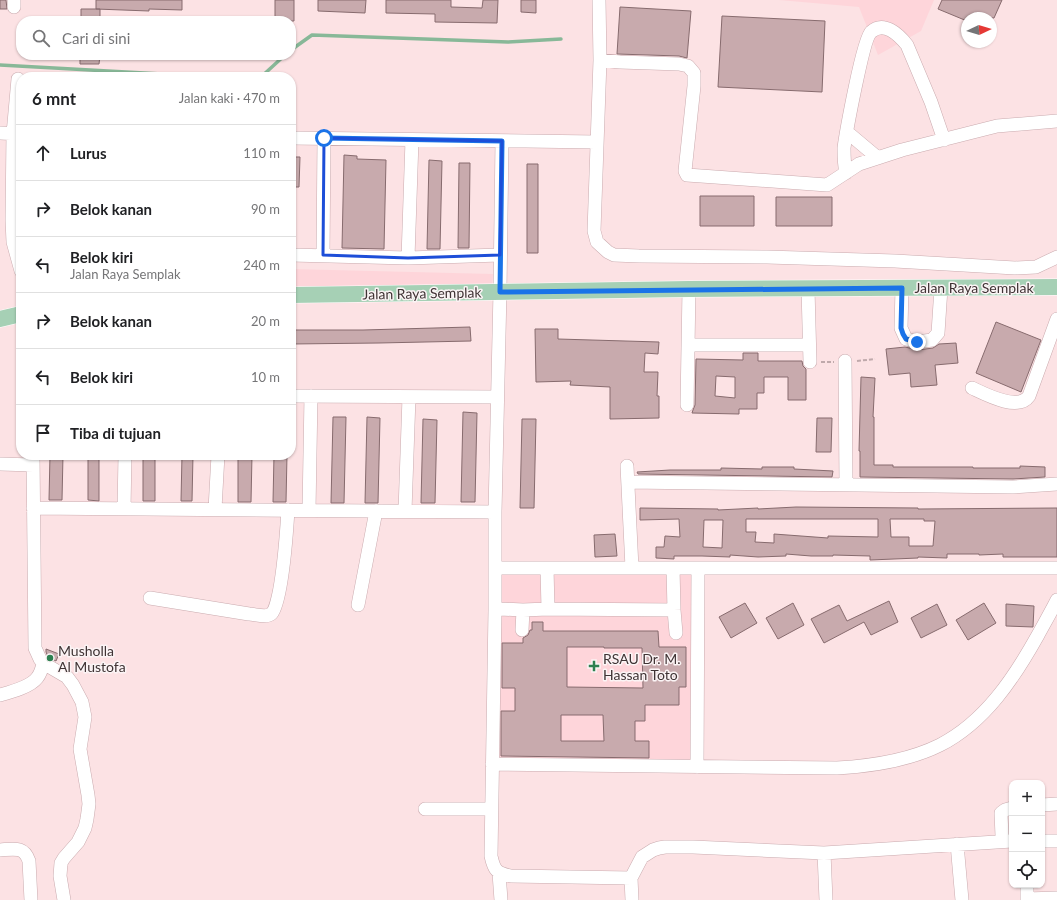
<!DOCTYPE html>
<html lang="id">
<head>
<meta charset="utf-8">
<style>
	:root { --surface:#fff; --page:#f2f2f2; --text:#202124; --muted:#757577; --line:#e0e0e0 }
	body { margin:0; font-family:Lato,sans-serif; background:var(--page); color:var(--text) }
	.controls { position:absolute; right:12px; bottom:12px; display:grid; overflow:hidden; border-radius:8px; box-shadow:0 1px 3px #0004 }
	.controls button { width:36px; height:36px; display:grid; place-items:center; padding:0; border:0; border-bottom:1px solid var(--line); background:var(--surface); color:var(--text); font:20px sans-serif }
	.compass { position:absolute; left:961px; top:12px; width:36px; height:36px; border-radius:50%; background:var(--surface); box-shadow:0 1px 3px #0004; rotate:86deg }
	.stop { position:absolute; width:12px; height:12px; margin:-9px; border:3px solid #1a73e8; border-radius:50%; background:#fff }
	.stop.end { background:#1a73e8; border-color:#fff; box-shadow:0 1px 4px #0008 }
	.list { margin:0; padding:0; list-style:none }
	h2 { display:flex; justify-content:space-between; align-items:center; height:52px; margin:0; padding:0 16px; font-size:17px }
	h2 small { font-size:13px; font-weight:400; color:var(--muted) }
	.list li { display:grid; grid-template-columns:26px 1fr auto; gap:12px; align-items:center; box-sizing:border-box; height:56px; padding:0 16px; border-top:1px solid var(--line) }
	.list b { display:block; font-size:15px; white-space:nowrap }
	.list p { margin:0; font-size:13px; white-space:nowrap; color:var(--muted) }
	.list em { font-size:13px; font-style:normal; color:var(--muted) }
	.icon { flex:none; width:22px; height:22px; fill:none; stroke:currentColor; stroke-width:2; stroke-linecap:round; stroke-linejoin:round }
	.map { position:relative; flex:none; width:1057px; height:900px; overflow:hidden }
	.search { position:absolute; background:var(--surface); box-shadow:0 1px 3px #0004; left:16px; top:16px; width:280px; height:44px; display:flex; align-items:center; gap:10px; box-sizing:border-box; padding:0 14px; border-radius:16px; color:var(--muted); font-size:15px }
	.panel { position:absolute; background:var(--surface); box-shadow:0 1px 3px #0004; left:16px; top:72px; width:280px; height:388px; border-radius:16px }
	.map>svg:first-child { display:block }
	.built { fill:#fed5da }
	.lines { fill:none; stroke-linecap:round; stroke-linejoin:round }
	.stream { stroke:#88b898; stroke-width:3.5 }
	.building { fill:#c8aaad; stroke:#876b6e; fill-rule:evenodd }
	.minor-casing { stroke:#caabaf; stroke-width:14 }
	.major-casing { stroke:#fff; stroke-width:17 }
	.path { stroke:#bfa9ab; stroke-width:2; stroke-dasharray:4 2; stroke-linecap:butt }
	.minor { stroke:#fff; stroke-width:13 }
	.major { stroke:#a6d0b5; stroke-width:16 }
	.route { stroke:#1a73e8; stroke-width:5 }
	.marked { fill:none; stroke:#1d4ed8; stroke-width:3; stroke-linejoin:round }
	.poi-dot { fill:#2e8051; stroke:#fbf4f5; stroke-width:1.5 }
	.labels { text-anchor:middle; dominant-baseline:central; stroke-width:3; stroke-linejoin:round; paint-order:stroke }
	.street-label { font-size:14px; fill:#3f3334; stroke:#fbf4f5 }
	.poi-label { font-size:14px; fill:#3f3334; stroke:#fbf4f5; text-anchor:start }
</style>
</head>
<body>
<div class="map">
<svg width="1057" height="900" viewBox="0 0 1057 900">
	<rect width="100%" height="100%" fill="#fce2e4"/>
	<path class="built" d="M779,0H934L921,31L878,55L859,7Z
		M291,269L493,274L492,289L291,291Z
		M497,570L693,573V760L493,763Z"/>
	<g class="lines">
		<path class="stream" d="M291,50L312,35L508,42L561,39
			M0,65L216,77
			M261,77L285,55"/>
	</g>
	<path class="building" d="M0,0H6L7,9H0Z
		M96,0H182V10L149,9V11L96,9Z
		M275,0H294V21H275Z
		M318,0H366L365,13L318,11Z
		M386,0H451V7L482,8L483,0H498L497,23L435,22V14L386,13Z
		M521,0H536V13L521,12Z
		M942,0H1002L994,18H967V21L938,9Z
		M620,7L691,11L687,58L679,56L617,54Z
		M81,9H100V21H81Z
		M722,16L825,21L822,92L718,87Z
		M80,55H100L99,64H80Z
		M344,155L357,156V159L386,160L384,249L342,248Z
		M291,157H300L299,187H291Z
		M429,160L442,161L440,249H427Z
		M459,163H470L469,248H458Z
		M527,164H538V253H527Z
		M700,196H754V226H700Z
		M776,197H832V226H776Z
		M996,322L1041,340L1021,392L976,373Z
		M470,327L471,341L379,343L291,344V330H363Z
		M535,329H558V339L659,342L658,354L645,353L644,372H658L657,396H659V418L610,419V387L570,385L571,381L536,382Z
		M956,343L958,363L935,365L937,385L911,387L910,373L889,375L886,349L905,347L918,350L933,348L939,344Z
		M743,353H758V361H802L803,366L806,369V400H788V377H764V393H757V409H739V414L692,413L693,410L695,405L696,359L743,360ZM716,376L735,377V398L715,396Z
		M861,377L875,378L873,417H874V465H893V467H973V468H1020V466L1045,467V477L1013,479L860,477V451H859Z
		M463,412L477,413L475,502H461Z
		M333,417H346L344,503H331Z
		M367,417L380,418L378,503H365Z
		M817,418H832L831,452H816Z
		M423,419L437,420L435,503H421Z
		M522,419H536L534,508H520Z
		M50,455H63L62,500H49Z
		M88,455H99V501L88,500Z
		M143,455H155V501H143Z
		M182,455H193L192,501H181Z
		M238,455H252L251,502H238Z
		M274,455H287L286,502H273Z
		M762,467H794V469L833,471L832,477L638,474L637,472L670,470H721V468L762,469Z
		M796,507L918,508V509L1057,508V557H1003V554L979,555V554H947V558L918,557V558L870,560V556L833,555V556H811L786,554V556L758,557L730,555V557L702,556H674V559L656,558V547H664L665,536L680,537L679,519L640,520V508L718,509V510L758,508V509ZM746,519H878V537L828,536V538L774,534V543L755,542L756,532H746ZM890,519H924V521H935L933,546H909V537H891ZM704,520H723L722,548L703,547Z
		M615,534L617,556L595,557L594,535Z
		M889,601L898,622L871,635L864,622L824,643L811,619L839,605L847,621Z
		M745,603L757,623L731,638L719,617Z
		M793,603L804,625L778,639L766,618Z
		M984,603L996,623L968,640L956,620Z
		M937,604L947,625L921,638L911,618Z
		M1006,604L1034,606L1033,627L1006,626Z
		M532,622H543V631H658L659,647H686V687H679V705H645V721H635V741H649V758L501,756V711H515V688H502V643H523V638L528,635L530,630H532ZM567,647H604V648H642L643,688L567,687ZM561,715H603L604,741H561Z
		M46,649L59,654L56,661L48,657L46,652Z"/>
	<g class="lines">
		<g class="minor-casing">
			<path id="minor" d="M599,0L600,60L620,62L679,64L688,66L694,73V86L685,171L687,175L827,185L859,164L902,150L997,126L1057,121
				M14,7V0
				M600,60L594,231L597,242L608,252L614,255L639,256L767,257L895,261L1015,268L1036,267L1057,257
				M18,79L13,134L12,220L13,242L21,271
				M847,132L878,158
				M0,133L21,134
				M291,138L596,142
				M502,141L500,291L495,512V610L491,856C494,870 496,873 511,876L631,878L642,857L653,850L659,848L665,847H693L824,853L1012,841
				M846,173C844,164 844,157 844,148C846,133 863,39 871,32C884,20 899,35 907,45L931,102L944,140
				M291,255L408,258L500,255
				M323,255L324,138
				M408,258L412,140
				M902,288L901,328L906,339L917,342L932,340L938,333L941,288
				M808,289L810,362
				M688,345H809
				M845,361L846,484
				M972,388C985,394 1018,412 1029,396L1057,319
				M291,396L497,397
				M687,405L689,289
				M33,455L35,648L40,659L43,663L67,677L73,685L82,702L85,717L80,749L88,795L89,804L87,819L85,828L78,842L64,858L61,863L60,876L64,900
				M0,464L33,465
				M627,466L632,568
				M628,482L1013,487L1057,484
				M33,508L495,512
				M124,509L125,455
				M215,509L218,455
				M309,510L311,396
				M405,511L409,397
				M495,568H1057
				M673,568L674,610L676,633
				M150,598L249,614C255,614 265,618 271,614C282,607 287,526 288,510
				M358,605L376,511
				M500,609L523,610
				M548,609L674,610
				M522,630L523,610L548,609L547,568
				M0,695C11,692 30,687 37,678C41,673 42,669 43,663
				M492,764L837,768C872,766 908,761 940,745C985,722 1014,678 1038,635C1044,624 1051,612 1057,600
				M697,767L698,568
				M1042,805L1057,804
				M425,809H491
				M1002,836L1001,813L1005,810L1012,808
				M1042,841H1057
				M957,844L962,900
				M0,850C14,849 24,846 29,861L31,900
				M824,853L826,900
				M499,873L501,900
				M631,878L632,900
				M1027,885V900
				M1027,899L1057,898"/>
		</g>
		<g class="major-casing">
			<path id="major" d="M291,295L689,289L1057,287
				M0,319L21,314"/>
		</g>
		<path class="path" d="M857,361L875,359
			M821,362H834"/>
		<use href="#minor" class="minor"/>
		<use href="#major" class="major"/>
	</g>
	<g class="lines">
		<path class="route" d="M324,138L502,141L500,292L902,288L901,328L903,334L906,339L917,342"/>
	</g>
	<path class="marked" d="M324,138L502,141L500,255L408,258L323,255Z"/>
	<g class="poi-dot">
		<circle cx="50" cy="658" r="4"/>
		<path d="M592 660h4v4h4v4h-4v4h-4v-4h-4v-4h4z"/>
	</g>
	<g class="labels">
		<g class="street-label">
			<text x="974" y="287">Jalan Raya Semplak</text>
			<text transform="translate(422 293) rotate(-1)">Jalan Raya Semplak</text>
		</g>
		<g class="poi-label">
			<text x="58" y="650">Musholla<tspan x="58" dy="16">Al Mustofa</tspan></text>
			<text x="603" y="658">RSAU Dr. M.<tspan x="603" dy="16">Hassan Toto</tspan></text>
		</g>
	</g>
</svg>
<div class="controls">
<button>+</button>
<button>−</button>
<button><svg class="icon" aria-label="locate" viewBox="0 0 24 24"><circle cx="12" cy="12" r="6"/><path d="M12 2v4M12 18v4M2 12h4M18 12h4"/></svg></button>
</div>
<svg class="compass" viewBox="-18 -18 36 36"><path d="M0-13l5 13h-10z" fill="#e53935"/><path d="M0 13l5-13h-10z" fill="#757577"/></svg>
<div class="stop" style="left:324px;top:138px"></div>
<div class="stop end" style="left:917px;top:342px"></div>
<div class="search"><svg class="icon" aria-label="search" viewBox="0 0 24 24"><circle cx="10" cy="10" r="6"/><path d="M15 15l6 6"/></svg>Cari di sini</div>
<section class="panel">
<h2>6 mnt<small>Jalan kaki · 470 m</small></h2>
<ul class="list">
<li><svg class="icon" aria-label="ahead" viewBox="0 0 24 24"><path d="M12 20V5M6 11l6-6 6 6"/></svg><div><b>Lurus</b></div><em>110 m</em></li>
<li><svg class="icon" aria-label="right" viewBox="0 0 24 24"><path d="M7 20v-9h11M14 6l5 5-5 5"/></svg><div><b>Belok kanan</b></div><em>90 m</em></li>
<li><svg class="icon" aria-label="left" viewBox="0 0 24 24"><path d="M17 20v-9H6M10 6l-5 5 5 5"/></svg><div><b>Belok kiri</b><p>Jalan Raya Semplak</p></div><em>240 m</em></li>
<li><svg class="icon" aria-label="right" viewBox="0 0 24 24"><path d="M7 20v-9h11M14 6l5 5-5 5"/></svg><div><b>Belok kanan</b></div><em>20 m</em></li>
<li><svg class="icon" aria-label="left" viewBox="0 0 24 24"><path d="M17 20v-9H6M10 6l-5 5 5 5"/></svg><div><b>Belok kiri</b></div><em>10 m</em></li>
<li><svg class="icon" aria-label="arrive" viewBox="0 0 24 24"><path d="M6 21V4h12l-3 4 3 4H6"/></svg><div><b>Tiba di tujuan</b></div></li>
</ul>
</section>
</div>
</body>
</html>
